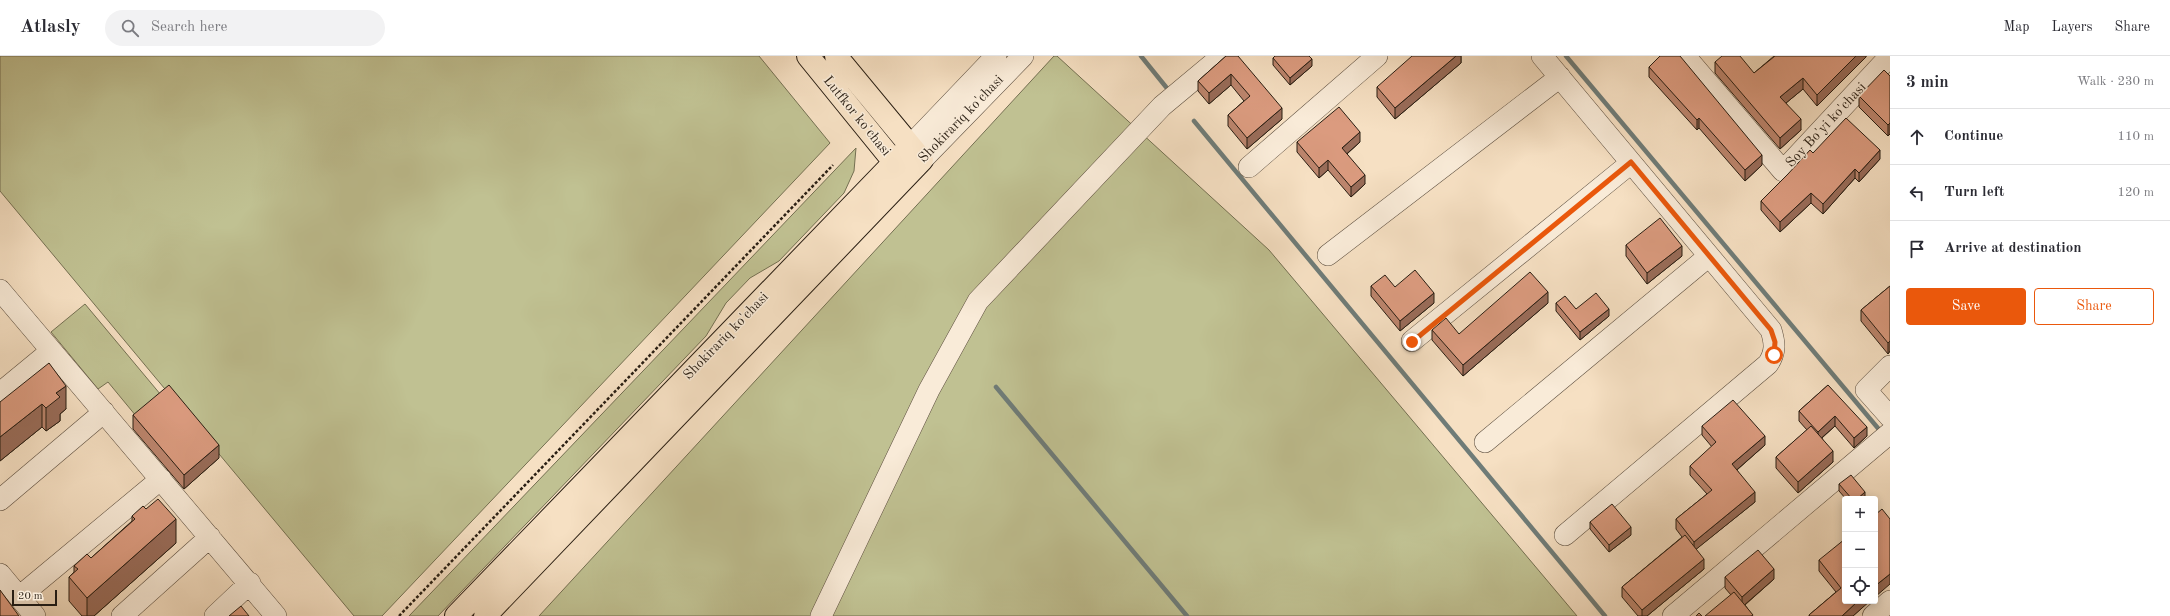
<!DOCTYPE html>
<html lang="en">
<head>
<meta charset="utf-8">
<style>
	:root { --surface:#fff; --page:#f2f2f3; --text:#2b2b33; --muted:#7c7c81; --line:#e1e1e2; --accent:#ea580c }
	body { margin:0; font-family:"Old Standard TT",serif; background:var(--page); color:var(--text) }
	.controls { position:absolute; right:12px; bottom:12px; display:grid; overflow:hidden; border-radius:4px; box-shadow:0 2px 10px #0003 }
	.controls button { width:36px; height:36px; display:grid; place-items:center; padding:0; border:0; border-bottom:1px solid var(--line); background:var(--surface); color:var(--text); font:20px sans-serif }
	.scale { position:absolute; left:12px; bottom:10px; width:45px; box-sizing:border-box; padding-left:4px; border:2px solid #291e13; border-top:0; font-size:11px; line-height:14px; white-space:nowrap; color:#291e13; -webkit-text-stroke:3px #f9ebd8; paint-order:stroke }
	.stop { position:absolute; width:12px; height:12px; margin:-9px; border:3px solid #ea580c; border-radius:50%; background:#fff }
	.stop.end { background:#ea580c; border-color:#fff; box-shadow:0 1px 4px #0008 }
	.list { margin:0; padding:0; list-style:none }
	h2 { display:flex; justify-content:space-between; align-items:center; height:52px; margin:0; padding:0 16px; font-size:17px }
	h2 small { font-size:13px; font-weight:400; color:var(--muted) }
	.list li { display:grid; grid-template-columns:26px 1fr auto; gap:12px; align-items:center; box-sizing:border-box; height:56px; padding:0 16px; border-top:1px solid var(--line) }
	.list b { display:block; font-size:15px; white-space:nowrap }
	.list em { font-size:13px; font-style:normal; color:var(--muted) }
	.actions { display:flex; gap:8px; padding:12px 16px }
	.actions a { flex:1; padding:9px 0; border:1px solid var(--accent); border-radius:4px; text-align:center; font-size:14px; color:var(--accent) }
	.actions .main { background:var(--accent); color:#fff }
	.icon { flex:none; width:22px; height:22px; fill:none; stroke:currentColor; stroke-width:2; stroke-linecap:round; stroke-linejoin:round }
	.map { position:relative; flex:none; width:1890px; height:560px; overflow:hidden }
	header { display:flex; align-items:center; gap:24px; box-sizing:border-box; height:56px; padding:0 20px; background:var(--surface); border-bottom:1px solid var(--line) }
	header strong { font-size:19px }
	nav { display:flex; gap:22px; margin-inline-start:auto; font-size:14px }
	.search { width:280px; height:36px; background:var(--page); display:flex; align-items:center; gap:10px; box-sizing:border-box; padding:0 14px; border-radius:22px; color:var(--muted); font-size:15px }
	main { display:flex }
	aside { flex:1; background:var(--surface) }
	.map>svg:first-child { display:block }
	.green { fill:#c0c192; stroke:#747052 }
	.lines { fill:none; stroke-linecap:round; stroke-linejoin:round }
	.stream { stroke:#6f7c78; stroke-width:4.5 }
	.minor-casing { stroke:#5c4e3f; stroke-width:22 }
	.major-casing { stroke:#291e13; stroke-width:24 }
	.path { stroke:#291e13; stroke-width:2.5; stroke-dasharray:3 2; stroke-linecap:butt }
	.minor { stroke:#f9ebd8; stroke-width:21 }
	.major { stroke:#f6e0c3; stroke-width:22 }
	.wall { fill:#bc856d; stroke:#291e13 }
	.shaded-wall { fill:#996c59; stroke:#291e13 }
	.building { fill:#db9b7f; stroke:#291e13 }
	.route { stroke:#ea580c; stroke-width:5 }
	.labels { text-anchor:middle; dominant-baseline:central; stroke-width:3; stroke-linejoin:round; paint-order:stroke }
	.street-label { font-size:14px; fill:#291e13; stroke:#f9ebd8 }
</style>
</head>
<body>
<header>
<strong>Atlasly</strong>
<div class="search"><svg class="icon" aria-label="search" viewBox="0 0 24 24"><circle cx="10" cy="10" r="6"/><path d="M15 15l6 6"/></svg>Search here</div>
<nav><a>Map</a><a>Layers</a><a>Share</a></nav>
</header>
<main>
<div class="map">
<svg width="1890" height="560" viewBox="0 0 1890 560">
	<rect width="100%" height="100%" fill="#f6e0c3"/>
	<filter id="stains"><feTurbulence type="fractalNoise" baseFrequency=".005" numOctaves="4"/><feColorMatrix values="0 0 0 0 .2 0 0 0 0 .09 0 0 0 0 .02 0 0 0 .5 -.17"/></filter>
	<radialGradient id="worn" r=".72"><stop offset=".6" stop-color="#630" stop-opacity="0"/><stop offset="1" stop-color="#630" stop-opacity=".3"/></radialGradient>
	<path class="green" d="M0,0H759L830,87L382,560H354L0,135Z
		M1054,0H1057L1269,194L1577,560H539Z
		M856,92L854,115L844,137L779,205L750,222L726,247L706,280L438,560H409Z
		M85,248L166,345L141,366L108,326L98,333L51,276Z"/>
	<g class="lines">
		<path class="stream" d="M1141,0L1166,31
			M1566,0L1882,377
			M1194,65L1605,560
			M996,331L1187,560"/>
		<g class="minor-casing">
			<path id="minor" d="M1542,0L1771,274C1775,287 1776,296 1768,308L1565,479
				M1685,0L1783,115L1890,0
				M910,90L996,0
				M922,104L1023,0
				M1249,111L1377,0
				M1328,199L1560,21
				M0,234L276,560
				M1412,285L1631,107
				M1890,310L1866,334L1890,361
				M0,337L51,295
				M1485,386L1709,200
				M0,444L104,356
				M0,518L35,560
				M19,541L161,423
				M122,560L210,481
				M215,560L250,527
				M821,560L929,334L978,245L1162,50L1222,0
				M1673,560L1890,377
				M1873,560L1890,545"/>
		</g>
		<g class="major-casing">
			<path id="major" d="M808,0L903,117
				M456,560L910,90
				M485,560L922,104L836,0"/>
		</g>
		<path class="path" d="M399,560L833,109"/>
		<use href="#minor" class="minor"/>
		<use href="#major" class="major"/>
	</g>
	<path class="wall" d="M1226,0L1282,63L1247,93L1228,70V59L1244,45L1231,29L1209,48L1198,35V25Z
		M1461,0V7L1395,63L1377,41V31Z
		M1774,0H1866V1L1817,50L1803,33L1786,47L1801,74L1780,93L1715,17V6L1754,17Z
		M1273,2L1312,10L1290,29L1273,9Z
		M1649,11L1762,109L1745,125L1699,72L1697,74L1649,21Z
		M1890,20V78L1888,80L1859,51V40Z
		M1297,86H1360L1347,98L1365,128L1351,141L1328,114L1319,122L1297,96Z
		M1813,97L1880,103L1859,126L1855,122L1823,158L1811,147L1780,176L1761,154V145Z
		M1626,189L1682,200L1647,228L1626,200Z
		M1371,230L1395,231L1434,247L1400,275L1371,240Z
		M1890,230V295L1888,298L1861,265V254Z
		M1548,247L1463,320L1432,284V274L1459,278Z
		M1556,247L1576,253L1609,260L1580,284L1556,255Z
		M49,307L66,353L60,358V365L46,375L42,371L0,405Z
		M1828,329L1867,380L1854,392L1835,370L1822,382L1833,406L1798,437L1776,412V401L1807,374L1799,365V355Z
		M133,359L219,402L184,433L133,373Z
		M1702,370L1765,389L1737,414L1755,446L1696,493L1704,513L1647,560H1638L1622,541V531L1682,481L1676,473V463L1707,438L1690,419V410L1712,391L1702,379Z
		M1839,428L1865,443H1846L1839,435Z
		M132,460L176,487L94,560H82L69,545V521L74,516V510L91,502L132,465Z
		M1590,466L1631,479L1609,496L1590,473Z
		M1819,504L1864,550L1853,560H1809V559L1836,536L1819,515Z
		M1725,521L1774,523L1745,549L1753,560L1731,539L1725,532Z"/>
	<path class="shaded-wall" d="M1456,0H1461V7L1395,63V52Z
		M1856,0H1866V1L1817,50V39Z
		M1312,3V10L1290,29V22Z
		M1231,18V29L1209,48V37Z
		M1803,22V33L1780,52V41Z
		M1282,52V63L1247,93V82Z
		M1699,62V72L1697,74V64Z
		M1801,63V74L1780,93V82Z
		M1890,67V78L1888,80V69Z
		M1360,76V86L1342,102V92Z
		M1880,94V103L1859,126V117Z
		M1762,99V109L1745,125V114Z
		M1328,104V114L1319,122V112Z
		M1855,113V122L1823,158V148Z
		M1365,119V128L1351,141V131Z
		M1811,137V147L1780,176V166Z
		M1682,190V200L1647,228V217Z
		M1548,236V247L1463,320V309Z
		M1434,237V247L1400,275V265Z
		M1609,253V260L1580,284V276Z
		M1890,285V295L1888,298V287Z
		M66,330V353L60,358V365L46,375V352L56,337Z
		M42,348V371L0,405V381Z
		M1835,360V370L1818,385V376Z
		M1867,371V380L1854,392V382Z
		M1765,380V389L1732,418V408Z
		M219,389V402L184,433V419Z
		M1833,395V406L1798,437V426Z
		M1755,436V446L1694,495V486Z
		M1865,436V443H1857Z
		M176,463V487L94,560H87V542Z
		M1631,471V479L1609,496V489Z
		M1704,503V513L1647,560H1642V554Z
		M1774,513V523L1742,551V541Z
		M1890,518V528L1875,541V530Z
		M1858,545H1870L1853,560H1842Z"/>
	<path class="building" d="M1226,0H1238L1282,52L1247,82L1228,59L1250,40L1231,18L1209,37L1198,25Z
		M1275,0H1309L1312,3L1290,22L1273,2Z
		M1412,0H1456L1395,52L1377,31Z
		M1660,0H1680L1762,99L1745,114L1699,62L1697,64L1649,11Z
		M1722,0H1740L1754,17L1775,0H1856L1817,39L1803,22L1780,41L1801,63L1780,82L1715,6Z
		M1884,14L1890,20V67L1888,69L1859,40Z
		M1339,51L1360,76L1342,92L1365,119L1351,131L1328,104L1319,112L1297,86Z
		M1846,62L1880,94L1859,117L1855,113L1823,148L1811,137L1780,166L1761,145L1788,118L1810,94L1813,97Z
		M1660,162L1682,190L1647,217L1626,189Z
		M1415,214L1434,237L1400,265L1371,230L1385,219L1395,231Z
		M1530,216L1548,236L1463,309L1432,274L1446,262L1459,278Z
		M1890,230V285L1888,287L1861,254Z
		M1596,237L1609,253L1580,276L1556,247L1565,240L1576,253Z
		M49,307L66,330L56,337L60,341L46,352L42,348L0,381V346Z
		M169,329L219,389L184,419L133,359Z
		M1828,329L1867,371L1854,382L1835,360L1818,376L1799,355Z
		M1733,344L1765,380L1732,408L1755,436L1694,486L1676,463L1712,434L1690,410L1716,386L1702,370Z
		M1811,370L1833,395L1798,426L1776,401Z
		M1851,419L1865,436L1857,443H1852L1839,428Z
		M158,443L176,463L87,542L69,521L78,513L74,510L87,498L91,502L135,463L132,460L143,450L146,453Z
		M1612,448L1631,471L1609,489L1590,466Z
		M1882,453L1890,463V518L1875,530V459Z
		M1685,479L1704,503L1642,554L1622,531Z
		M1845,483V545H1858L1842,560H1810L1809,559L1841,532L1819,504Z
		M1758,494L1774,513L1742,541L1725,521Z
		M0,534L19,560H0Z
		M1734,536L1753,559L1751,560H1705Z
		M241,550L249,560H229Z
		M1699,557L1702,560H1696Z"/>
	<g class="lines">
		<path class="route" d="M1412,286L1631,106L1771,274L1775,286L1774,299"/>
	</g>
	<g class="labels">
		<g class="street-label">
			<text transform="translate(857 60) rotate(51)">Lutfkor ko'chasi</text>
			<text transform="translate(961 63) rotate(-46)">Shokirariq ko'chasi</text>
			<text transform="translate(1826 69) rotate(-47)">Soy Bo'yi ko'chasi</text>
			<text transform="translate(726 280) rotate(-46)">Shokirariq ko'chasi</text>
		</g>
	</g>
	<rect width="100%" height="100%" filter="url(#stains)"/>
	<rect width="100%" height="100%" fill="url(#worn)"/>
</svg>
<div class="controls">
<button>+</button>
<button>−</button>
<button><svg class="icon" aria-label="locate" viewBox="0 0 24 24"><circle cx="12" cy="12" r="6"/><path d="M12 2v4M12 18v4M2 12h4M18 12h4"/></svg></button>
</div>
<div class="scale">20 m</div>
<div class="stop" style="left:1774px;top:299px"></div>
<div class="stop end" style="left:1412px;top:286px"></div>
</div>
<aside>
<h2>3 min<small>Walk · 230 m</small></h2>
<ul class="list">
<li><svg class="icon" aria-label="ahead" viewBox="0 0 24 24"><path d="M12 20V5M6 11l6-6 6 6"/></svg><div><b>Continue</b></div><em>110 m</em></li>
<li><svg class="icon" aria-label="left" viewBox="0 0 24 24"><path d="M17 20v-9H6M10 6l-5 5 5 5"/></svg><div><b>Turn left</b></div><em>120 m</em></li>
<li><svg class="icon" aria-label="arrive" viewBox="0 0 24 24"><path d="M6 21V4h12l-3 4 3 4H6"/></svg><div><b>Arrive at destination</b></div></li>
</ul>
<div class="actions"><a class="main">Save</a><a>Share</a></div>
</aside>
</main>
</body>
</html>
